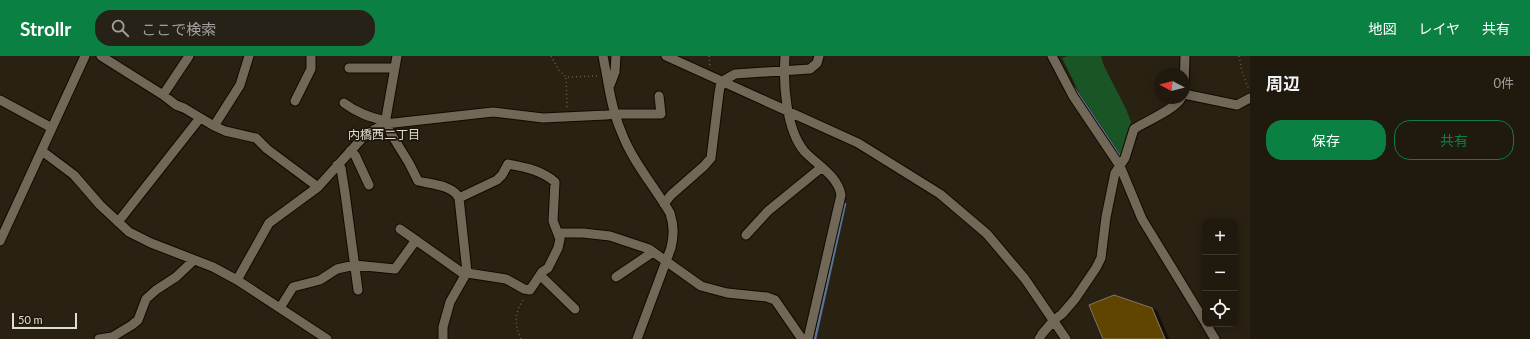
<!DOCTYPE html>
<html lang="ja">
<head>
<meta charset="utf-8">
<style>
	:root { --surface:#1f190e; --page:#272217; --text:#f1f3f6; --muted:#a1a09e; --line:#3c382e; --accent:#0b8043 }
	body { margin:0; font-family:Lato,"Noto Sans JP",sans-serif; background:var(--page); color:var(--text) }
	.controls { position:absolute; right:12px; bottom:12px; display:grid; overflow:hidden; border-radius:8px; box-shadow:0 2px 10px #0003 }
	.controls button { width:36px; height:36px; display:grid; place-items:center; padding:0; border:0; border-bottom:1px solid var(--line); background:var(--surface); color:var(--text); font:20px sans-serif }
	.compass { position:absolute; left:1154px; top:12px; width:36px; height:36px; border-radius:50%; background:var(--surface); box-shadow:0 2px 10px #0003; rotate:277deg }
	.scale { position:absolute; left:12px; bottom:10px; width:65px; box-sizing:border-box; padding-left:4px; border:2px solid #e2ddd4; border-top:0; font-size:11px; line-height:14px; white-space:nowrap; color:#e2ddd4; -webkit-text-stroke:3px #1f1709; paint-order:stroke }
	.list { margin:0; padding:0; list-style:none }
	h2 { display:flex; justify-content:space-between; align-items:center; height:52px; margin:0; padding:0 16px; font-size:17px }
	h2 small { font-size:13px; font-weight:400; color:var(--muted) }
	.actions { display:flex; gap:8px; padding:12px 16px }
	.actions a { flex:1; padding:9px 0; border:1px solid var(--accent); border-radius:16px; text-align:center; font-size:14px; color:var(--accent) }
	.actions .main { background:var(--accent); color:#fff }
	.icon { flex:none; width:22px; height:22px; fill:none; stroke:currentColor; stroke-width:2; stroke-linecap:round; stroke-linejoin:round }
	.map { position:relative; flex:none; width:1250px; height:283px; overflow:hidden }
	header { display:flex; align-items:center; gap:24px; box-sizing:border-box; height:56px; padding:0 20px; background:var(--accent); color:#fff }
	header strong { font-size:19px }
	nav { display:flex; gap:22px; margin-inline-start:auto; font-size:14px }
	.search { width:280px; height:36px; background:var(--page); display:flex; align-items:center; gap:10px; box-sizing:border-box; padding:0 14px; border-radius:16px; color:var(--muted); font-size:15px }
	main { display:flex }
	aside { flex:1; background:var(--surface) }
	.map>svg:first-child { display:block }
	.green { fill:#1a5625 }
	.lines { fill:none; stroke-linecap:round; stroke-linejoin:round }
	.stream { stroke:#5a7499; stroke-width:2.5 }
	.building { fill:#614400; stroke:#807665; filter:url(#shadow) }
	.minor-casing { stroke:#110a01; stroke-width:11 }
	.path { stroke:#676052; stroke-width:1.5; stroke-dasharray:1 3; stroke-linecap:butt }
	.minor { stroke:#726858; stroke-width:9 }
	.labels { text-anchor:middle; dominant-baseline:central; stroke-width:3.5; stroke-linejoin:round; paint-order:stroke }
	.neighbourhood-label { font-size:12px; fill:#e2ddd4; stroke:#1f1709 }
</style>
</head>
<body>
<header>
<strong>Strollr</strong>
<div class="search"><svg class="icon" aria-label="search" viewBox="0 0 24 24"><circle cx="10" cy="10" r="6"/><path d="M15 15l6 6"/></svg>ここで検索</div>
<nav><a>地図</a><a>レイヤ</a><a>共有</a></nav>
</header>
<main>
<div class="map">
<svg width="1250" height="283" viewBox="0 0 1250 283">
	<defs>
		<filter id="shadow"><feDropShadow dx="4.5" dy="2.5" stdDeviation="0" flood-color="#0009"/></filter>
	</defs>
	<rect width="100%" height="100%" fill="#292112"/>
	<path class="green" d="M1068,0H1101L1104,10L1126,53L1131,66L1121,99L1080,38L1062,2Z"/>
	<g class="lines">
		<path class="stream" d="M1074,32L1119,99
			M815,283L845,148"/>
	</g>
	<path class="building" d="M1114,239L1152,252L1165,283H1103L1089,249Z"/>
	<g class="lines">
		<g class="minor-casing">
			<path id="minor" d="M101,0L163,39L176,49L184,52L214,70L225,75L256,82L267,93L318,131
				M397,0L385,68L409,107L418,125C430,128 453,129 459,142L467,216L450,246L443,271V283
				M603,0C608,25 611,52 621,75C632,105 654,130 670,157C674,170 674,179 671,192L637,283
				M666,0L858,87L940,138L987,178L1025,223L1066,283
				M785,0C783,28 786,73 804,95C817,109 838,120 841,139L808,283
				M1052,0L1073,40L1120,110L1142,163L1205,266
				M349,12H395
				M610,29L615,16L616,0
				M1184,31L1185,0
				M1184,38L1237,49L1250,42
				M163,39L189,0
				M0,44L52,72
				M295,45L311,13V0
				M344,47C357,57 370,61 385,65
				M214,70L240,29L249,0
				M42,95L74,119L100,149L129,176L151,187L213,211L237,224L327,283
				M350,95L355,99L369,129
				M337,109L341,112L345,137L358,234
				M664,148L671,139L704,110L711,102L719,37L721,26L735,18L810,13L817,7L819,0
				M118,166L200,62
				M400,173L461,216L506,223L524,233L530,234L542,216L548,212L558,192L560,183L553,165L555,126C542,114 524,111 508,108L502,119L497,124L459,142
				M559,177H583L610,180L649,193L701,230L727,237L767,241L775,244L802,283
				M746,179L768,155L822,111
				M0,185L85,0
				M540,219L575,253
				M616,221L653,196
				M237,224L269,167L318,131L366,78L385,68L493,56L543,62L606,59L615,58H661L659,40
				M280,252L293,231L320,224L337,213L355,209L395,213L416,184
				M1206,268L1215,283
				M99,283L112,281L132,269L138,264L146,243L156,234L176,221L194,204
				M1039,283L1042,278L1054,264L1062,258L1075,243L1096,212L1101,202L1106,161L1115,117L1125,102L1134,73C1145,66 1177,52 1181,42"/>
		</g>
		<path class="path" d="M551,0L559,14L566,21
			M709,0L710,10
			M1239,0L1242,15L1249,34
			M567,51L566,21L598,20
			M521,283C514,268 514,255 525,242"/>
		<use href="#minor" class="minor"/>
	</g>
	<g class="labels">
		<g class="neighbourhood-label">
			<text x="384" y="78">内橋西二丁目</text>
		</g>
	</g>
</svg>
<div class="controls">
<button>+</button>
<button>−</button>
<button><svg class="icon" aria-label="locate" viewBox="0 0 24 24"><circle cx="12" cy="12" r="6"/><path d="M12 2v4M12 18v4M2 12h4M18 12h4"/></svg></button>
</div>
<svg class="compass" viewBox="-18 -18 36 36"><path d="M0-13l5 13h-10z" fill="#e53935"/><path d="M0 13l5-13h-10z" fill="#a1a09e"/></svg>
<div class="scale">50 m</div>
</div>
<aside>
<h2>周辺<small>0件</small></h2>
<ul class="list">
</ul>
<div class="actions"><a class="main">保存</a><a>共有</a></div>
</aside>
</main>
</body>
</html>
